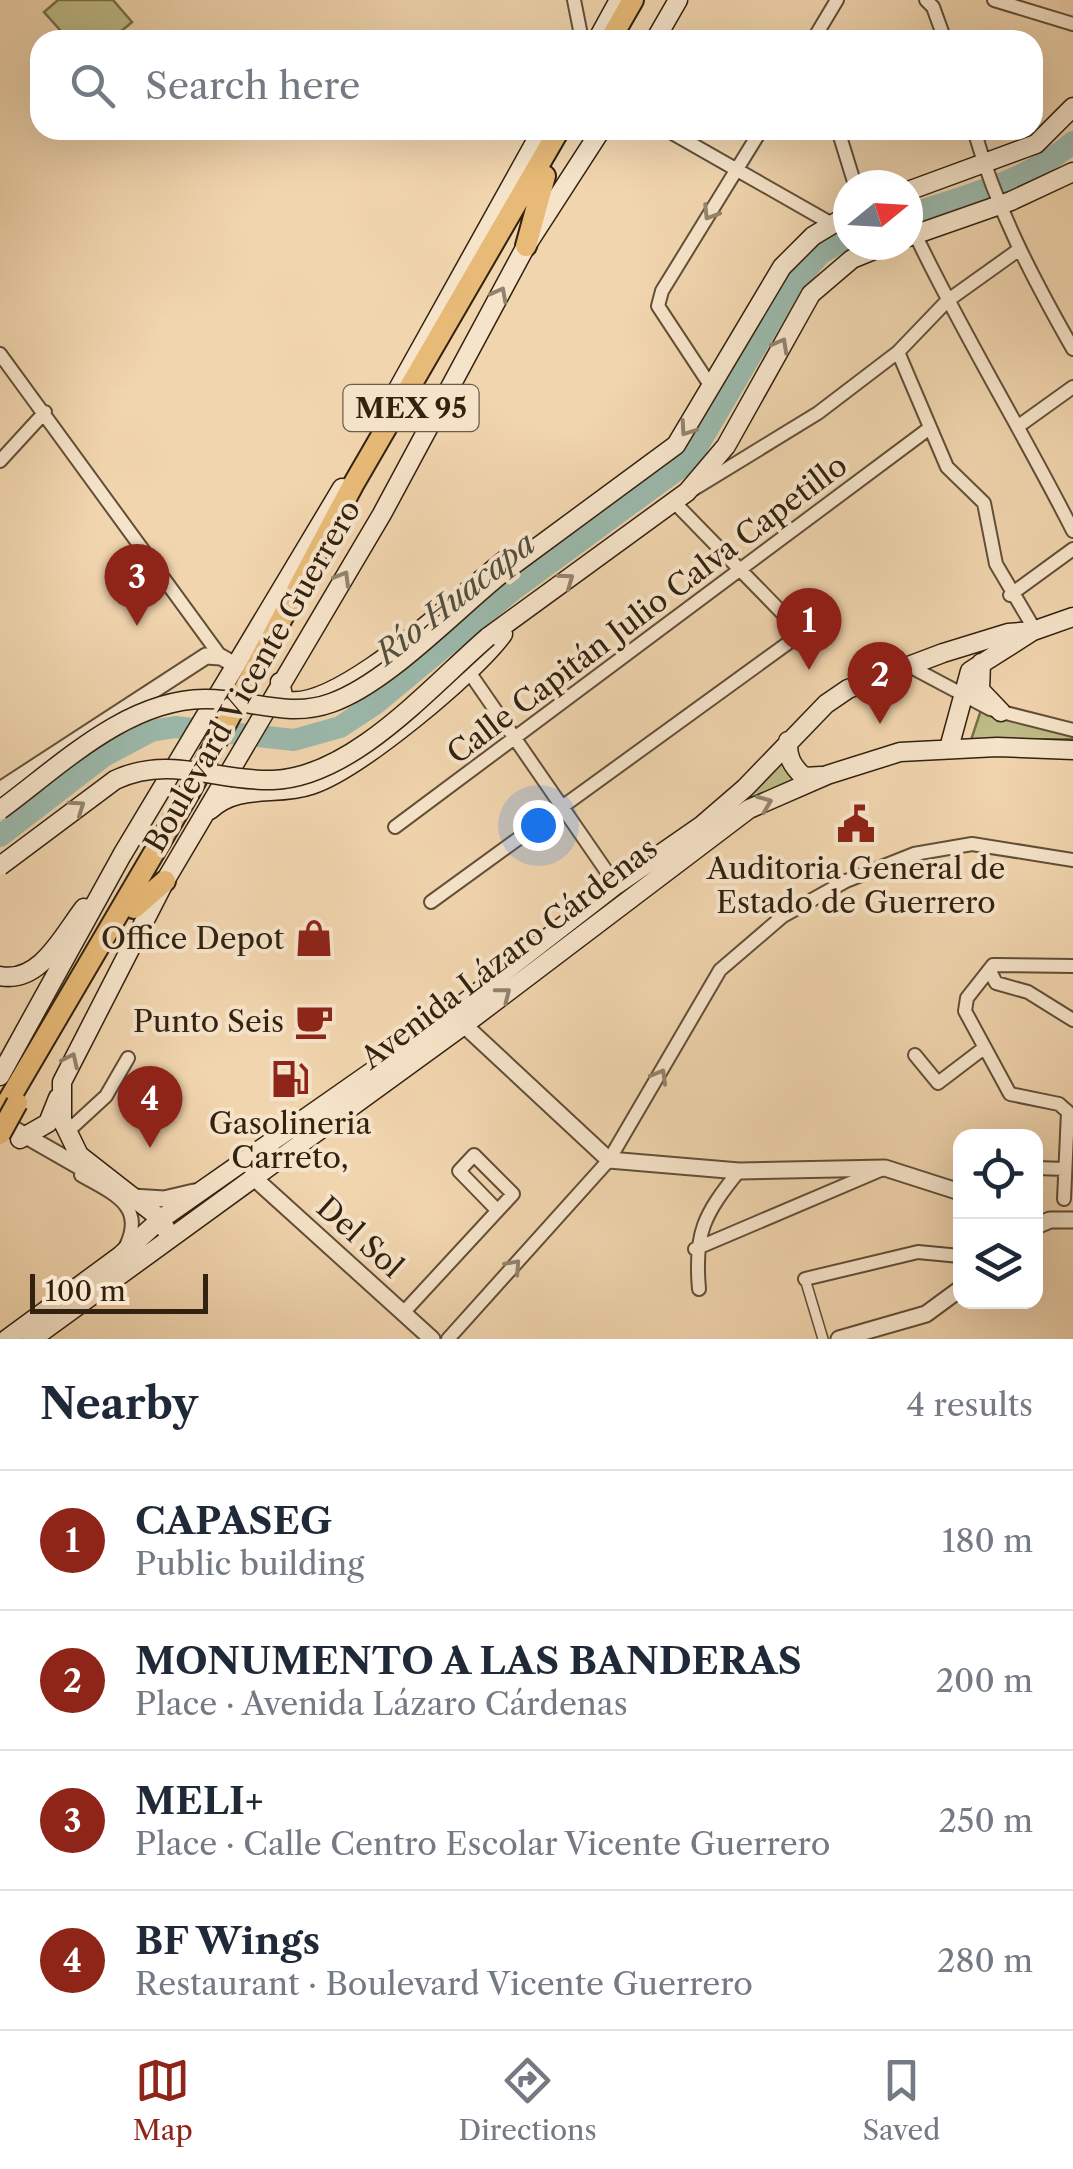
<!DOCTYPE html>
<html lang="en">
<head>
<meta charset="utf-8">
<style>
	:root { --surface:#fff; --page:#f6f6f7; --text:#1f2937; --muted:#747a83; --line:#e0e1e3; --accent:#8f2418 }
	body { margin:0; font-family:"Libre Caslon Text",serif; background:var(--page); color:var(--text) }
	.controls { position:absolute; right:30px; bottom:30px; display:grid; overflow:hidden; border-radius:20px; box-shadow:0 10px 40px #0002 }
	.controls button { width:90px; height:90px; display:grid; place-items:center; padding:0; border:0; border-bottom:2px solid var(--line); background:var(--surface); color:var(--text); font:50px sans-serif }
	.compass { position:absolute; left:833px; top:170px; width:90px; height:90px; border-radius:50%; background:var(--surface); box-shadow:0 10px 40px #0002; rotate:72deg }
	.scale { position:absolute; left:30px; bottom:25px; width:178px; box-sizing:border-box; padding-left:10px; border:5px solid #32220f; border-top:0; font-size:28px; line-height:35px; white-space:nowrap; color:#32220f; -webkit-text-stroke:8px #f6e4ca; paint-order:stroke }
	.you { position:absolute; left:538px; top:825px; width:35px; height:35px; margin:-25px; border:8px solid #fff; border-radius:50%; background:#1a73e8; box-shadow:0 0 0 15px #1a73e833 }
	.badge { display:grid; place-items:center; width:65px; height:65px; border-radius:50%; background:var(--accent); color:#fff; font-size:32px; font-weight:700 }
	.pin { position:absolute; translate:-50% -82px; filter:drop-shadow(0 2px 5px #0008) }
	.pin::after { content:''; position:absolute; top:52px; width:35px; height:30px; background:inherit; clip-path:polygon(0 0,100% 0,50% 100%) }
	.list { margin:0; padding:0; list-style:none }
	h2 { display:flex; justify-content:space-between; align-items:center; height:130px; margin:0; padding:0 40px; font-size:42px }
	h2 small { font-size:32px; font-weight:400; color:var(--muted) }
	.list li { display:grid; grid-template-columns:65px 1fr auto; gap:30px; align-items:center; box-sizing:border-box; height:140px; padding:0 40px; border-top:2px solid var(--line) }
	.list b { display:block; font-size:38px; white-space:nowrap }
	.list p { margin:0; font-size:32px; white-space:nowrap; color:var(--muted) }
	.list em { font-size:32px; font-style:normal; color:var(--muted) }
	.icon { flex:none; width:55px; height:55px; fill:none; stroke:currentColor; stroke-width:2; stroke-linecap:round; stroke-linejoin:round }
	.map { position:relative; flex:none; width:1073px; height:1339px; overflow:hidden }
	.search { position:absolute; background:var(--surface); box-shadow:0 10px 40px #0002; left:30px; right:30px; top:30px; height:110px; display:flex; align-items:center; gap:25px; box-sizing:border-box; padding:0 35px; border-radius:30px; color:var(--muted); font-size:38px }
	.sheet { height:690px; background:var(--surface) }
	nav { display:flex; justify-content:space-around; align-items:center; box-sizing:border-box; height:140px; border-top:2px solid var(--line); background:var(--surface); font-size:28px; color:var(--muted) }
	nav a { display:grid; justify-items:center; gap:5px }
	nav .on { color:var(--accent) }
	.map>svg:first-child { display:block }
	.garden { fill:#bfbc87; stroke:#786f4b; stroke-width:2.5 }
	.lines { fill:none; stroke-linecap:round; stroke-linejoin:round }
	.river { stroke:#9bb9ac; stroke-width:22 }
	.pedestrian-casing { stroke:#624f37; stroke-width:12 }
	.minor-casing { stroke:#624f37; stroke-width:16 }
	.tertiary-casing { stroke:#624f37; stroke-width:19 }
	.secondary-casing { stroke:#32220f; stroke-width:21 }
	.trunk-casing { stroke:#32220f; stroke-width:24 }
	.pedestrian { stroke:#f6e4ca; stroke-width:9 }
	.minor { stroke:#f6e4ca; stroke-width:12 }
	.tertiary { stroke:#f6e4ca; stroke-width:15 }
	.secondary { stroke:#f6e4ca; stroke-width:18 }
	.trunk { stroke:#e8ba77; stroke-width:20 }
	.secondary-bridge-casing { stroke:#32220f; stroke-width:21; stroke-linecap:butt }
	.trunk-bridge-casing { stroke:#32220f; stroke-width:24; stroke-linecap:butt }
	.secondary-bridge { stroke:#f6e4ca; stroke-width:18 }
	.trunk-bridge { stroke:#e8ba77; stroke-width:20 }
	.oneway { stroke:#94836c }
	.labels { text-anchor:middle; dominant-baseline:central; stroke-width:8; stroke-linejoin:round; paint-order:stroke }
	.shield { fill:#f6e4ca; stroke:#6d5c47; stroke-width:2.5 }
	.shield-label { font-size:28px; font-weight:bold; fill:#32220f }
	.street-label { font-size:30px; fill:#32220f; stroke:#f6e4ca }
	.poi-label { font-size:30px; fill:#32220f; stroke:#f6e4ca }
	.water-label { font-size:32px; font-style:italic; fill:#524f3e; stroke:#f6e4ca }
</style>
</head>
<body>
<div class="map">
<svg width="1073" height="1339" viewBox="0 0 1073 1339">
	<rect width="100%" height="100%" fill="#f1d5ae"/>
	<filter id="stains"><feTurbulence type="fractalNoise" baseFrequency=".002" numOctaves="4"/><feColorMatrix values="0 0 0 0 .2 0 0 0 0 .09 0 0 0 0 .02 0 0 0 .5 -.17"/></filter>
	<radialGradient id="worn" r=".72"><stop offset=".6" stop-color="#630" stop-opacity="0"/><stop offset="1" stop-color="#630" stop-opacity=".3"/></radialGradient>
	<path class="garden" d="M58,0H113L132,22L111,40H69L44,12Z
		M981,710L1073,732V739L971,740Z
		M783,756L802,781L548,953L172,1228L170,1225Z"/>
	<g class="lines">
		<path class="river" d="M908,215C961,197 1031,180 1073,142
			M0,836L104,756L151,731L175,727L294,740L340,727L375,704L514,589L689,461L789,290L820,254L848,237"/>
		<g class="pedestrian-casing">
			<path id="pedestrian" d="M805,1279L823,1339"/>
		</g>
		<g class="minor-casing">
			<path id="minor" d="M574,0L582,40
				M926,0L933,7L945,40
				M994,0L1073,24
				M813,40L837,0
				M667,130L832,224
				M838,130L855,185
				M974,130C997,210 1032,277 1073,349
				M915,234C963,335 1022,430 1073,531
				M898,352L947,467L984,503L996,564L1035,630
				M0,354L221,657
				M712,388L658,306L662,291L761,130
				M1020,425L1073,387
				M0,461L45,412
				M694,489L818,413L898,352L947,301L1017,251
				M1010,595L1073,549
				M911,667L990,709L1073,730
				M467,669L616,885
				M395,827L927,430
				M431,902L795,638L794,625L674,502
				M990,971L996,983L1028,992L1073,1020
				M915,1055L938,1083L984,1048
				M68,1131L106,1096L128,1058
				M1036,1168L1065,1169
				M81,1175C112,1193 146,1205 126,1246
				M1064,1199L1068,1112L1059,1104L1010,1094L965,1011L967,998L993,965L1073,966
				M695,1249L883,1169
				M805,1279L918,1252L960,1256
				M699,1289C694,1233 704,1214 739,1171
				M403,1313L513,1194L474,1155L459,1171L497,1210
				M448,1339L609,1160L720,970L783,916L846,881L914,854L972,844L1073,860"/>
		</g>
		<g class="tertiary-casing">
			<path id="tertiary" d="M0,790L206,656L221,657L237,666
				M464,1025L609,1160L739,1171L885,1168L960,1192
				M0,1121L96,1176
				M252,1176L432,1339
				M133,1197L164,1199L194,1192
				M1036,1226L1050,1220H1073
				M839,1339L926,1314L960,1289"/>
		</g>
		<g class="secondary-casing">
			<path id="secondary" d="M597,40L619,0
				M655,40L678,0
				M908,191L1036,144L1073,107
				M908,237L1011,201L1073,172
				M394,396L542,130
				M501,574L676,445L782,267L813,236L848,215
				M488,637L687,492L726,446L811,294L852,259L886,245
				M981,663L980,690L1001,712
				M280,682L284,700C336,715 462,593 506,559
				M788,741C787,757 792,766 804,777L821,776
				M949,748L970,671L1033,631L1073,617
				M210,810C239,783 276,797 311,785C358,770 474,674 503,634
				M0,976C40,984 63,935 84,908
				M0,1076L122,855L342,488
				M20,1139L48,1123L58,1098
				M169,1236L161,1219L79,1155L62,1120V1082L165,881L382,514L526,246L601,130
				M7,1339L120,1256L161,1219L410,1045L616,885L701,826L745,788L826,704L848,689L943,653L1008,633L1033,631
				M32,1339L464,1025L749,809L827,775L900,752L997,747L1073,750"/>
		</g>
		<g class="trunk-casing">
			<path id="trunk" d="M610,40L633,0
				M526,246L545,176
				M134,908L165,881
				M0,1115L189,793L353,485L559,130"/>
		</g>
		<use href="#pedestrian" class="pedestrian"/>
		<use href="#minor" class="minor"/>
		<use href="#tertiary" class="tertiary"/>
		<use href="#secondary" class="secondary"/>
		<use href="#trunk" class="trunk"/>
		<g class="secondary-bridge-casing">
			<path id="secondary-bridge" d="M0,810C60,766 126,700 204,699C248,698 287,719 331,703C386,684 454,612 501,574
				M0,866L115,780C170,754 217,782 273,780C353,777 430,687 488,637"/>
		</g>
		<g class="trunk-bridge-casing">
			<path id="trunk-bridge" d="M0,1134L17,1103"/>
		</g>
		<use href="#secondary-bridge" class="secondary-bridge"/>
		<use href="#trunk-bridge" class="trunk-bridge"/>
	</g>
	<defs><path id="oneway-chevron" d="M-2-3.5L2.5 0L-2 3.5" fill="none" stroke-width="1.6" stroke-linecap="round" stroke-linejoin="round" transform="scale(2.5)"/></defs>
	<g class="oneway">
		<use href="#oneway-chevron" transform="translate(710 213) rotate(122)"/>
		<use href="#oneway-chevron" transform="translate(500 294) rotate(-62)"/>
		<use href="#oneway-chevron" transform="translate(781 345) rotate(-61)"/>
		<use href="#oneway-chevron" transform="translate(687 429) rotate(125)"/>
		<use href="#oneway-chevron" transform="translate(343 578) rotate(-59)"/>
		<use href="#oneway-chevron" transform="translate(567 580) rotate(-36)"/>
		<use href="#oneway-chevron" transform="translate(765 803) rotate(-22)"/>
		<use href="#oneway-chevron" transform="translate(78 807) rotate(-35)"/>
		<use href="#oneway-chevron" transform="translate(504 994) rotate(-38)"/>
		<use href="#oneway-chevron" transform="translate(71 1060) rotate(-65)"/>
		<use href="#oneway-chevron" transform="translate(660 1076) rotate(-60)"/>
		<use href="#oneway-chevron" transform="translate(514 1266) rotate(-48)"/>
	</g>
	<defs>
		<g id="civic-bare" transform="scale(3)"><path d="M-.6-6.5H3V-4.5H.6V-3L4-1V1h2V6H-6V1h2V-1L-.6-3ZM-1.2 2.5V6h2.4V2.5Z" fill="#8f2418" stroke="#f6e4ca" stroke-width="2.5" paint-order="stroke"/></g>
		<g id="shop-bare" transform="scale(3)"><path d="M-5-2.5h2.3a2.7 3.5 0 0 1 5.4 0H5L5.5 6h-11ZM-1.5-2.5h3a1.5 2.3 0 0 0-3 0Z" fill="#8f2418" stroke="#f6e4ca" stroke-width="2.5" paint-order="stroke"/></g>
		<g id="cafe-bare" transform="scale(3)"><path d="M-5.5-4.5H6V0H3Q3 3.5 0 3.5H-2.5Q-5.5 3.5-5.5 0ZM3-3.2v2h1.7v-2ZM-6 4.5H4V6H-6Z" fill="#8f2418" stroke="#f6e4ca" stroke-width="2.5" paint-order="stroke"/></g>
		<g id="fuel-bare" transform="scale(3)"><path d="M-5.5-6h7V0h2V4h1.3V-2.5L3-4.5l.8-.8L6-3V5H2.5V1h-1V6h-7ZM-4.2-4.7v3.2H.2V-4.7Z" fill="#8f2418" stroke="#f6e4ca" stroke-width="2.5" paint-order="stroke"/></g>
	</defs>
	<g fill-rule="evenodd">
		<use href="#civic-bare" x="856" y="824"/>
		<use href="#shop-bare" x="314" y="938"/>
		<use href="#cafe-bare" x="314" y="1021"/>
		<use href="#fuel-bare" x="290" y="1079"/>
	</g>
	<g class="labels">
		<rect class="shield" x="343.5" y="385" width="135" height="46" rx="8"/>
		<g class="shield-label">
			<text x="411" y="408">MEX 95</text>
		</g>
		<g class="street-label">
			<text transform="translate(647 609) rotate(-37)">Calle Capitán Julio Calva Capetillo</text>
			<text transform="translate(252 676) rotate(-60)">Boulevard Vicente Guerrero</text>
			<text transform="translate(509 953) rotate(-37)">Avenida Lázaro Cárdenas</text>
			<text transform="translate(360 1237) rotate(42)">Del Sol</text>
		</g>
		<g class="poi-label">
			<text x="856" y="868">Auditoria General de<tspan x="856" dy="34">Estado de Guerrero</tspan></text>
			<text x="284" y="938" text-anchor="end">Office Depot</text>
			<text x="284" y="1021" text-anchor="end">Punto Seis</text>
			<text x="290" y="1123">Gasolineria<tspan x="290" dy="34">Carreto,</tspan></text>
		</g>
		<g class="water-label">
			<text transform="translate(455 598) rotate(-38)">Río Huacapa</text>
		</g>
	</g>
	<rect width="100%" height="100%" filter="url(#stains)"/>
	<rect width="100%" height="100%" fill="url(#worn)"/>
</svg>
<div class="controls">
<button><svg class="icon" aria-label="locate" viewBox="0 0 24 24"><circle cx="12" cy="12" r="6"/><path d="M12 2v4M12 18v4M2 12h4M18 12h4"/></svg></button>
<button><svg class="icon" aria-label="layers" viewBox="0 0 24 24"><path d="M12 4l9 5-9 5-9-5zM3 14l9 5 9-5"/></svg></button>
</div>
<svg class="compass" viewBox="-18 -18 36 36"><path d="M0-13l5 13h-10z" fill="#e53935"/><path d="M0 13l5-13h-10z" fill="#747a83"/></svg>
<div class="scale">100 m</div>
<div class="you"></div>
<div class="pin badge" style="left:809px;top:670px">1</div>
<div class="pin badge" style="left:880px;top:724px">2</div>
<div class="pin badge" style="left:137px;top:626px">3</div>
<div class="pin badge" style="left:150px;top:1148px">4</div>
<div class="search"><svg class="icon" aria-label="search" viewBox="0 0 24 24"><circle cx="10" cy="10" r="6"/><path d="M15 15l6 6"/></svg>Search here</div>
</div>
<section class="sheet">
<h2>Nearby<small>4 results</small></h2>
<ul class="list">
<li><span class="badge">1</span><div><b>CAPASEG</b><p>Public building</p></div><em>180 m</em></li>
<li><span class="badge">2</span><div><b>MONUMENTO A LAS BANDERAS</b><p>Place · Avenida Lázaro Cárdenas</p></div><em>200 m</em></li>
<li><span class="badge">3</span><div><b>MELI+</b><p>Place · Calle Centro Escolar Vicente Guerrero</p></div><em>250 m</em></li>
<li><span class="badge">4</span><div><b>BF Wings</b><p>Restaurant · Boulevard Vicente Guerrero</p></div><em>280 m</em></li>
</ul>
</section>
<nav>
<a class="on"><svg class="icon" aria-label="map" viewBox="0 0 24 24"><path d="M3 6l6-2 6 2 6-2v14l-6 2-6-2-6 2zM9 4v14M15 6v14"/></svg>Map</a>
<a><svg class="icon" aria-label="directions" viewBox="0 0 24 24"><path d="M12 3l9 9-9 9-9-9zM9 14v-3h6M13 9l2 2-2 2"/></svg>Directions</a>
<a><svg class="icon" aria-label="saved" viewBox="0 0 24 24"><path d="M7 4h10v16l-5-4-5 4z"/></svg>Saved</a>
</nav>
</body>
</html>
